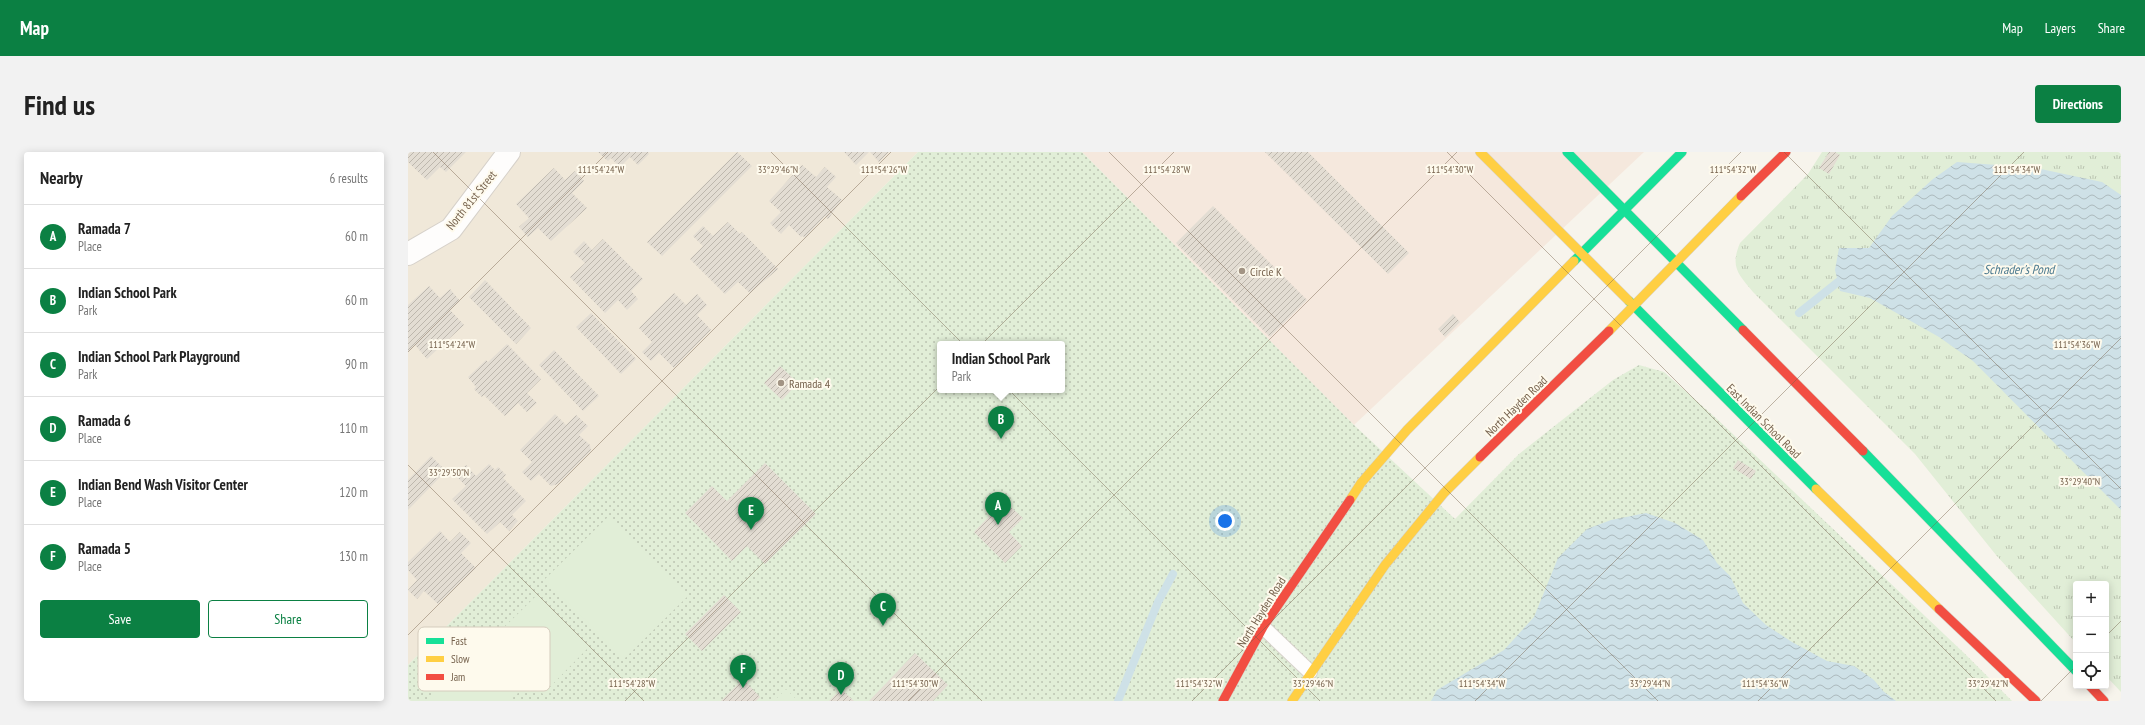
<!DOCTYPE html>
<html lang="en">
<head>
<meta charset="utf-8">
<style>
	:root { --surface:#fff; --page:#f2f2f2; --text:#222; --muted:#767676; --line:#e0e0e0; --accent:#0b8043 }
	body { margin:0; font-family:"PT Sans Narrow",sans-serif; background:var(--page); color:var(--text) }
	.controls { position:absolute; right:12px; bottom:12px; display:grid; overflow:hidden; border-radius:4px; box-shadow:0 2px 10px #0003 }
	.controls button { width:36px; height:36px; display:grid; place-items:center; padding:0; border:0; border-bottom:1px solid var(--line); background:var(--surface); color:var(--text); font:20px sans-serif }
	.you { position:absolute; left:817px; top:369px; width:14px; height:14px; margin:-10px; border:3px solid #fff; border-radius:50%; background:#1a73e8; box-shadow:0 0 0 6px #1a73e833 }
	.badge { display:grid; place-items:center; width:26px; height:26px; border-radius:50%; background:var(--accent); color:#fff; font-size:13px; font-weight:700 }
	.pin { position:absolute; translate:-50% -33px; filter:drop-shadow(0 1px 2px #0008) }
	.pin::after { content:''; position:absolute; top:21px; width:14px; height:12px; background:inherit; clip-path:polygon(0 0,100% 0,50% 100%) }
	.popup { position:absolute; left:529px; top:189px; width:128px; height:52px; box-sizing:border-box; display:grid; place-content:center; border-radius:4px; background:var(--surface); filter:drop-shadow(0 1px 3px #0005); font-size:13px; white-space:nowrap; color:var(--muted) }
	.popup b { font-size:15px; color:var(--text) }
	.popup::after { content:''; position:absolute; left:50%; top:100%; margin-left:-8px; border:8px solid transparent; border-top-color:var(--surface) }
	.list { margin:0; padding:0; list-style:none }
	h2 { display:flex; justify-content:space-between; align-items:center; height:52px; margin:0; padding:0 16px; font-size:17px }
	h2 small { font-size:13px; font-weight:400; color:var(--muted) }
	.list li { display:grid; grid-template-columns:26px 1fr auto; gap:12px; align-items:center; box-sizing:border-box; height:64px; padding:0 16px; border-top:1px solid var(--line) }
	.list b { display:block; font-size:15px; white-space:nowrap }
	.list p { margin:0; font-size:13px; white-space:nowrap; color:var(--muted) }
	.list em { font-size:13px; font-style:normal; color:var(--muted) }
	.actions { display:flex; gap:8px; padding:12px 16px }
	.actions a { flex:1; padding:9px 0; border:1px solid var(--accent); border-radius:4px; text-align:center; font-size:14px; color:var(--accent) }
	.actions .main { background:var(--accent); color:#fff }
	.icon { flex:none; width:22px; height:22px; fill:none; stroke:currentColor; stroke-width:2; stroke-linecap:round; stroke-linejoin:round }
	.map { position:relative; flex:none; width:1713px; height:549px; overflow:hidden; border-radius:4px }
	header { display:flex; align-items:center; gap:24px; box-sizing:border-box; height:56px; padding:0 20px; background:var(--accent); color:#fff }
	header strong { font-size:19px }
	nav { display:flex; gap:22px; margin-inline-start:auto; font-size:14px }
	.intro { display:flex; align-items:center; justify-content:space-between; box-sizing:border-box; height:96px; padding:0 24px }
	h1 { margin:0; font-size:28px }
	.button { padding:10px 18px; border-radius:4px; background:var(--accent); color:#fff; font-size:14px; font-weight:700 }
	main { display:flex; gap:24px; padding:0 24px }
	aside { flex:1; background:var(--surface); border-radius:4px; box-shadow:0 2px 10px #0003 }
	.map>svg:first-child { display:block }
	.residential { fill:#f0e8d9 }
	.commercial { fill:#f5e8dd }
	.grass { fill:url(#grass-tufts) }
	.park { fill:url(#park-dots); fill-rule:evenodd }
	.garden { fill:#e1eed7 }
	.water { fill:url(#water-waves) }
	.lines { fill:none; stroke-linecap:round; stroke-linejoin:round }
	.stream { stroke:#cee1e7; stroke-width:8 }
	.building { fill:url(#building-hatch) }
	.lane-casing { stroke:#d6d1ca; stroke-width:16 }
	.street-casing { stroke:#d6d1ca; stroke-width:24 }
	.fast-casing { stroke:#d5d0c7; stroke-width:10 }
	.slow-casing { stroke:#d5d0c7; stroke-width:10 }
	.jam-casing { stroke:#d5d0c7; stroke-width:10 }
	.lane { stroke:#fefdfc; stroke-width:14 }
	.street { stroke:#fefdfc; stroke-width:22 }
	.fast { stroke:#16e098; stroke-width:9 }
	.slow { stroke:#ffcf43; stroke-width:9 }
	.jam { stroke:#f24e42; stroke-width:9 }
	.ticks { fill:none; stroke:#75614c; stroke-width:1; stroke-opacity:0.45 }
	.poi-dot { fill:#a29484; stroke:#fefaed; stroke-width:1.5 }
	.labels { text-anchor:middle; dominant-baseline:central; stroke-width:4; stroke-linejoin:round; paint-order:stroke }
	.street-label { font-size:12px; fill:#75614c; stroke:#fefaed }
	.poi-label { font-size:12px; fill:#75614c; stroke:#fefaed; text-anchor:start }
	.water-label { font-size:13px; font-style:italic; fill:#49788e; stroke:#fefaed }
	.key { fill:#fefaed; stroke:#d5ccbd; stroke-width:1 }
	.key-label { font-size:11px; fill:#75614c }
	.ticks-label { font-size:10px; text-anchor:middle; fill:#75614c; stroke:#fefaed; stroke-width:4; stroke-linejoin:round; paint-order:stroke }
</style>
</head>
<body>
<header>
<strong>Map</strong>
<nav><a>Map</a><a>Layers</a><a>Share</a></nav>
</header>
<div class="intro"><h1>Find us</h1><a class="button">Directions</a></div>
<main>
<aside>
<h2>Nearby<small>6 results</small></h2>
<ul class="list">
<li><span class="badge">A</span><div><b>Ramada 7</b><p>Place</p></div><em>60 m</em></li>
<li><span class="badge">B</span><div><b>Indian School Park</b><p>Park</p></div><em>60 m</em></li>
<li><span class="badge">C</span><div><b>Indian School Park Playground</b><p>Park</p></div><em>90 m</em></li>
<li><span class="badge">D</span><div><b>Ramada 6</b><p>Place</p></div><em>110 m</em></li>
<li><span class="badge">E</span><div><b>Indian Bend Wash Visitor Center</b><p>Place</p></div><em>120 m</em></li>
<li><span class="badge">F</span><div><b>Ramada 5</b><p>Place</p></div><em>130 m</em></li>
</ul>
<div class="actions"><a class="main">Save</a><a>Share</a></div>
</aside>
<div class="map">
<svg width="1713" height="549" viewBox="0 0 1713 549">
	<defs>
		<pattern id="grass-tufts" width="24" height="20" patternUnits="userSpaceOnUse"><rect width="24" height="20" fill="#e1eed7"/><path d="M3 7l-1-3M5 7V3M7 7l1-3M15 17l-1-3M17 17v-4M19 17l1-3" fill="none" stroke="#bbc4b1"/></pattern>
		<pattern id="park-dots" width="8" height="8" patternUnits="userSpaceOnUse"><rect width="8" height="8" fill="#e1eed7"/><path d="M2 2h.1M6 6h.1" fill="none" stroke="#bbc4b1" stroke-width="1.8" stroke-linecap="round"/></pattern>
		<pattern id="water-waves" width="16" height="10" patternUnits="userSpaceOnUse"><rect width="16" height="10" fill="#cee1e7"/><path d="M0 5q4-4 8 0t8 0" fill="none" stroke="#acbabd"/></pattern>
		<pattern id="building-hatch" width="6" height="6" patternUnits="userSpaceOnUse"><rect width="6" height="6" fill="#e3ddd3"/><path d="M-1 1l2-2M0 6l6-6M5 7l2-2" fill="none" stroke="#bdb7ad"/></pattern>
	</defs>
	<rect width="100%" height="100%" fill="#f7f4ec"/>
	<path class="residential" d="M0,0H510L0,513Z"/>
	<path class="commercial" d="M674,0H1236L946,273Z"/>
	<path class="grass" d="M1414,0H1713V540L1698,524V432H1668V491L1588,403L1507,302L1345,140C1330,122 1322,115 1332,91L1400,22Z"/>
	<path class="park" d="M510,0H674L946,273L1047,367L1111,302L1205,228L1231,213L1256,220L1309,267L1556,501L1604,549H0V513ZM532,192H654V238H532Z"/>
	<path class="garden" d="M201,364L280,444L216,507L137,427Z
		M127,445L179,497L135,542L82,489Z
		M68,499L110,541L101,549H26L22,545Z
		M378,537L390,549H366Z"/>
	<path class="water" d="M1549,10L1628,16L1694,30L1713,43V358L1565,209L1531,185L1462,146L1432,139L1427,118L1431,96H1461L1484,64L1525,27Z
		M1238,361L1267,371L1295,388L1309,411L1322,424L1335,451L1358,473L1384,490L1419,509L1446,514L1466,528L1475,539L1488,549H1023L1029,538L1096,498L1126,465L1150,406L1179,377L1203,368Z"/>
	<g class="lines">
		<path class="stream" d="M1391,161L1430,130
			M710,549L750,450L765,422"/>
	</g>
	<path class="building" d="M0,0H58L38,20L32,15L19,28L0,10Z
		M190,0H240L241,2L230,13L222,5L212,15L203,6L200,9Z
		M329,0L344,14L254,104L239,90Z
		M436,0H461L448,13Z
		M462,0H481L471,10Z
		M857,0H900L1001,101L980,122Z
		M1421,0H1427L1432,3L1421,22L1411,16Z
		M394,13L408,25L417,15L428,25L419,35L434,48L420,67L417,64L397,86L395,84L393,85L381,73L373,82L362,71L373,60L361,49Z
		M146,16L157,28L167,19L176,29L164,41L179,56L143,89L130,76L120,85L111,75L121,66L108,52Z
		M805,54L899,148L862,185L768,91Z
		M320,70L332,82L334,80L370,117L342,141L330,130L317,142L282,107L295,94L285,84L295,74L305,84Z
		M195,87L235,127L223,139L230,147L219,158L210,148L197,161L162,125L177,111L165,100L176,89L184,98Z
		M77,128L123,176L108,192L61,145Z
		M21,134L32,146L42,137L52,149L42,158L56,173L19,207L7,193L0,200V153Z
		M266,141L278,153L289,142L299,153L289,163L303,178L266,216L251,201L243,209L234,200L244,190L231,176Z
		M183,161L228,207L213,222L168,175Z
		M1045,162L1052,170L1037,185L1030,177Z
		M99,192L133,227L119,241L129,251L119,260L110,251L97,264L76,243L74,245L66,237L68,235L60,225L78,208L80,210Z
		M146,198L191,244L175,259L131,213Z
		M372,214L390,231L374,248L356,231Z
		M147,262L158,273L168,263L180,274L171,283L182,293L183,299L150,332L143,334L131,322L123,329L114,320L124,310L112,298Z
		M23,304L38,319L0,358V328Z
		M1330,308L1348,319L1343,327L1325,316Z
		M357,311L408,362L357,412L339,394L324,409L277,361L304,334L319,349Z
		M81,312L87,318L90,315L98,323L95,326L118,349L104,363L110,369L101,379L92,370L79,382L44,347L58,334L47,323L58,313L68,324Z
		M596,349L615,366L601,380L614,394L597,411L566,380Z
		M32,379L42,390L52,380L63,391L53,401L68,416L30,452L16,439L9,447L0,438L9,428L0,418V410Z
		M316,443L333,460L294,499L277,482Z
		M507,501L540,533L525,549H461Z
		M335,527L352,545L348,549H313Z
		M433,537L446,549H421Z"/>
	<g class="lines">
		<g class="lane-casing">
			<path id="lane" d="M855,475L902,520"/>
		</g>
		<g class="street-casing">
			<path id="street" d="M0,102L43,77L101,0"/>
		</g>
		<g class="fast-casing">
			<path id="fast" d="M1159,0L1335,178
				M1166,109L1274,0
				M1221,149L1408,337
				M1455,299L1668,519"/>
		</g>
		<g class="slow-casing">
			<path id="slow" d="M1072,0L1221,149
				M1201,179L1333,44
				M1408,337L1531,457
				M942,348L953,331L999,278L1166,109
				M884,549L977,413L1036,341L1072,305"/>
		</g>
		<g class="jam-casing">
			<path id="jam" d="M1333,44L1378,0
				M1335,178L1455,299
				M1072,305L1201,179
				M1531,457L1628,549
				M1682,534L1696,549
				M815,549L855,475L942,348"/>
		</g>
		<use href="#lane" class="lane"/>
		<use href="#street" class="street"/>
		<use href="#fast" class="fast"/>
		<use href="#slow" class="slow"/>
		<use href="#jam" class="jam"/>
	</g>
	<path class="ticks" d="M25,0L574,549M363,0L912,549M701,0L1250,549M1039,0L1588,549M1376,0L1713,337M0,200L200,0M0,313L236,549M0,483L483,0M1698,484L1713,469M217,549L766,0M500,549L1049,0M784,549L1333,0M1067,549L1616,0M1350,549L1713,186M1633,549L1668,514"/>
	<g class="poi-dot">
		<circle cx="834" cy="119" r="4"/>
		<circle cx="373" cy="231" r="4"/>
	</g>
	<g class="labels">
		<g class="street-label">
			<text transform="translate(63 48) rotate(-51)">North 81st Street</text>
			<text transform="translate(1108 254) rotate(-44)">North Hayden Road</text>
			<text transform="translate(1356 269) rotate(45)">East Indian School Road</text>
			<text transform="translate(853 460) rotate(-58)">North Hayden Road</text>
		</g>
		<g class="poi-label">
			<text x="842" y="119">Circle K</text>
			<text x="381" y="231">Ramada 4</text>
		</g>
		<g class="water-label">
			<text x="1611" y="117">Schrader's Pond</text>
		</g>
	</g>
	<rect x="10" y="475" width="132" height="64" rx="6" class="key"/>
	<rect x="18" y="486" width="18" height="6" fill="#16e098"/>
	<rect x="18" y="504" width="18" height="6" fill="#ffcf43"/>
	<rect x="18" y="522" width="18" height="6" fill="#f24e42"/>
	<g class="key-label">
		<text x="43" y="493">Fast</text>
		<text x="43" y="511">Slow</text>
		<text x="43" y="529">Jam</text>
	</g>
	<g class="ticks-label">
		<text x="193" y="21">111°54'24"W</text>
		<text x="370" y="21">33°29'46"N</text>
		<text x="476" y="21">111°54'26"W</text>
		<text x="759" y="21">111°54'28"W</text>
		<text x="1042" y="21">111°54'30"W</text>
		<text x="1325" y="21">111°54'32"W</text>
		<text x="1609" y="21">111°54'34"W</text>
		<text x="1669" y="196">111°54'36"W</text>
		<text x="44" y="196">111°54'24"W</text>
		<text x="41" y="324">33°29'50"N</text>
		<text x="1672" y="333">33°29'40"N</text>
		<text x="224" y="535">111°54'28"W</text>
		<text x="507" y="535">111°54'30"W</text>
		<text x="791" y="535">111°54'32"W</text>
		<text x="1074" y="535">111°54'34"W</text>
		<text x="1357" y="535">111°54'36"W</text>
		<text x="905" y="535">33°29'46"N</text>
		<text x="1242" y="535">33°29'44"N</text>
		<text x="1580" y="535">33°29'42"N</text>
	</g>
</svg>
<div class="controls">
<button>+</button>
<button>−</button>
<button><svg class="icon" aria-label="locate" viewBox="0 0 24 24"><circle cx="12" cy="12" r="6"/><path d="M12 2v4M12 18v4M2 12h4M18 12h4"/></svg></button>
</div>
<div class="you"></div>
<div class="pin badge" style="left:590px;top:373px">A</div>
<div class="pin badge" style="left:593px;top:287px">B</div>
<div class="popup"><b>Indian School Park</b>Park</div>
<div class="pin badge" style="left:475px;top:474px">C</div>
<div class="pin badge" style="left:433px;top:543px">D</div>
<div class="pin badge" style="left:343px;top:378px">E</div>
<div class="pin badge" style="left:335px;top:536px">F</div>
</div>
</main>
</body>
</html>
